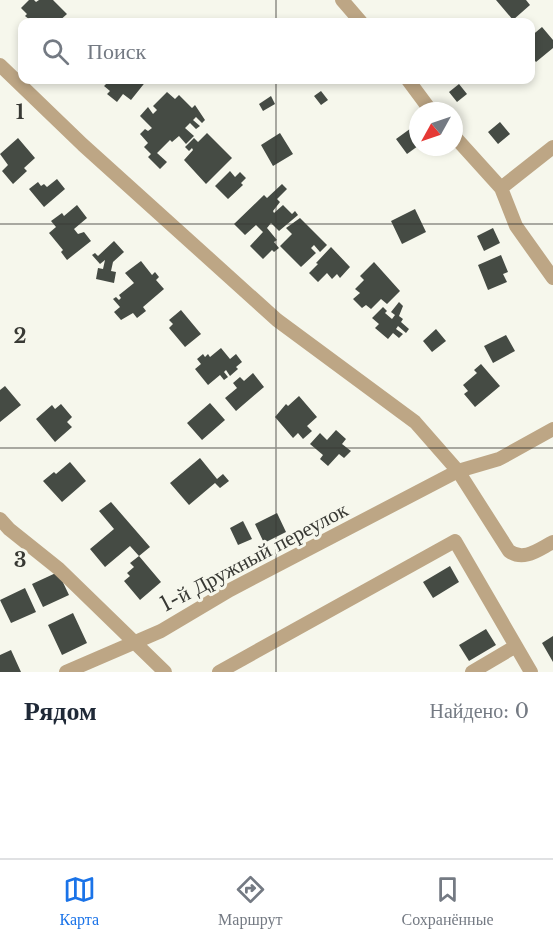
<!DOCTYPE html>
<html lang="ru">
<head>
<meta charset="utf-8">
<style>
	:root { --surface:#fff; --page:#f2f2f3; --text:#1f2937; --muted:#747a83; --line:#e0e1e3; --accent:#1a73e8 }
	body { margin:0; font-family:"Libre Baskerville",serif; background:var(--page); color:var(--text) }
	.compass { position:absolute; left:409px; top:102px; width:54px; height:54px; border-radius:50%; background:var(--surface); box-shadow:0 3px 9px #0003; rotate:230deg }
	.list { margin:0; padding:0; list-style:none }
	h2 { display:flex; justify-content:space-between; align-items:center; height:78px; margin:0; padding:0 24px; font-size:26px }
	h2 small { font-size:20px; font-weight:400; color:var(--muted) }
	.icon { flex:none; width:33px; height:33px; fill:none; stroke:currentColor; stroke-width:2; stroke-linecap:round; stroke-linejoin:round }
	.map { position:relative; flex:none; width:553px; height:672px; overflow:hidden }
	.search { position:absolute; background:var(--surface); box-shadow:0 3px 9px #0003; left:18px; right:18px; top:18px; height:66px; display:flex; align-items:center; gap:15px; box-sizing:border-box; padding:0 21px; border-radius:12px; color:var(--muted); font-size:22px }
	.sheet { height:186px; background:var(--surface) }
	nav { display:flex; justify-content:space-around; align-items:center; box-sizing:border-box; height:84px; border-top:2px solid var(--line); background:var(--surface); font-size:16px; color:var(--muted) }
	nav a { display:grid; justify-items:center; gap:3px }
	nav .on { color:var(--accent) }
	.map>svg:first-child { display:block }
	.building { fill:#454b44 }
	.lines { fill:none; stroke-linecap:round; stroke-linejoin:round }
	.street { stroke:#bda685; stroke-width:14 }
	.grid { fill:none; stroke:#383934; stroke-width:1.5; stroke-opacity:0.55 }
	.labels { text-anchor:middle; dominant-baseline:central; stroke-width:6; stroke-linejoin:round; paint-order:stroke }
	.street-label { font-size:21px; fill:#383934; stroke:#f6f7ec }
	.grid-label { font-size:20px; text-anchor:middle; font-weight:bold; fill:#383934; stroke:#f6f7ec; stroke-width:6; stroke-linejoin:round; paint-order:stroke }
</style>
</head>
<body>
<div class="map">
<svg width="553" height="672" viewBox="0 0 553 672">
	<rect width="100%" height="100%" fill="#f6f7ec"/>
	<path class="building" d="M29,0H34L36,2L39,0H53L67,14L58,22H27L30,20L25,16L27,14L21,8Z
		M496,0H526L530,5L513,20Z
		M542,27L553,40V48L536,62L530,55V37Z
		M110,80H147L131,100L123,94L117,102L107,94L110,91L104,86Z
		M459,84L467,94L457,102L449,92Z
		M321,91L328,100L321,105L314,96Z
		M167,92L175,99L179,95L192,108L195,105L205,120L202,123L196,117L193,120L200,126L196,129L190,123L185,128L194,136L186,144L179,136L172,142L170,140L157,153L167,162L160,169L148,157L151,154L144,147L148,143L140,134L145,129L148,131L152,128L140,116L148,107L153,114L157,110L153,106Z
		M271,96L275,104L263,111L259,104Z
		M500,122L510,134L498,144L488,132Z
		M414,126L418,131V146L407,154L396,139Z
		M207,133L232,158L206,184L184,160L193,150L192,148L189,151L185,147L194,138L198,142Z
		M280,133L293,154L273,166L261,145Z
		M18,138L35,158L24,168L27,171L13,184L2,171L8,165L0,154Z
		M230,171L235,177L240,172L246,178L241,183L243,185L228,199L215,186Z
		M57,179L65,189L44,207L29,189L38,182L41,186L44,184L47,187Z
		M282,184L287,189L277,199L280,202L273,211L274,213L283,205L292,214L295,211L298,215L279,231L271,223L267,228L277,240L274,242L279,248L274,252L272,250L263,259L250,246L263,232L256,225L245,235L234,224L264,195L267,198Z
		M77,205L87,218L74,229L78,234L84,232L91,241L67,260L61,252L63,250L49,233L56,227L51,221L62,213L64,216Z
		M415,209L426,232L402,244L391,221Z
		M300,218L327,245L320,252L314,245L311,248L316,253L301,267L280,246L292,234L286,228Z
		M493,228L500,243L484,251L477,236Z
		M114,241L124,252L113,262L111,271L116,272L114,283L96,279L98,268L103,269L105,260L100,264L92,255L95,253L98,256Z
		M331,247L350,267L340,278L337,274L332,279L327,273L318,282L309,273L318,264L316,263Z
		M501,255L508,272L503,274L507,282L488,290L478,265Z
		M141,261L152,275L155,272L159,277L156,280L164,289L143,307L146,311L137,318L133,313L121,320L114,312L120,307L113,299L116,297L119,300L121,298L119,295L134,283L125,273Z
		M374,262L400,291L387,304L381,299L371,309L366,305L362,308L353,299L360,293L355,289L364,280L360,276Z
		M399,302L403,306L399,316L403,319L401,322L409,329L406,333L398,326L396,329L403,334L399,338L393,333L388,339L375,328L379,324L372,318L383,307L387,311L385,313L392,319L395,315L391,312Z
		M181,310L201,334L185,347L169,328L173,324L169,320Z
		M436,329L446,341L432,352L423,341Z
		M506,335L515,351L493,363L484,346Z
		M221,348L230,359L236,354L242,362L236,367L238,369L230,376L226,370L224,372L228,377L224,380L220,375L208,385L195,369L201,364L197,359L203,354L205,357L208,354L210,357Z
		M481,364L500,386L475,407L464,394L468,391L463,385L477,373L474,370Z
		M253,373L264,387L236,411L225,398L237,388L233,383L240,377L244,381Z
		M5,386L21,405L0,422V390Z
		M299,396L317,417L307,426L312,431L303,439L298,433L293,438L275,417L286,404L288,406Z
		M210,403L225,420L202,440L187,423Z
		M61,404L72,417L67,422L72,427L55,442L36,419L52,405L55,409Z
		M336,430L346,439L342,444L351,451L344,458L339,454L328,466L320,459L323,455L310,444L320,433L327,440Z
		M200,458L217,479L223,474L229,481L220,488L215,483L189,505L170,483Z
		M70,462L86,481L62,502L43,481L54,472L56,474Z
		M111,502L150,547L139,556L130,546L105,567L90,549L114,529L99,511Z
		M277,513L286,532L264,543L255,524Z
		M243,521L252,539L238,545L230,528Z
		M139,556L161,582L140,600L124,581L130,576L127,573L134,567L130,563Z
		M450,566L459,582L433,598L423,582Z
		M58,572L69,595L43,607L32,584Z
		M25,588L36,612L11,623L0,600Z
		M73,613L87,643L62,655L48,625Z
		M486,629L496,645L469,661L459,645Z
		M553,636V662L542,643Z
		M11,650L21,672H0V655Z"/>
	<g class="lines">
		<path class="street" d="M342,0L361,22
			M0,65L83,145L277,320L415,422L458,471L509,551C524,562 539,549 553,542
			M408,80L431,111
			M454,136L501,188L516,226L553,278
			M501,188L553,147
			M0,519L9,529L59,569L165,672
			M66,672L161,631L230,590L458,471L499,459L553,429
			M219,672L455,541L531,672
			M472,672L516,646"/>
	</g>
	<path class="grid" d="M276,0V22M276,80V672M0,224H553M0,448H553"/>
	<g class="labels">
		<g class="street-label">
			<text transform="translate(254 557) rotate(-28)">1-й Дружный переулок</text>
		</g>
	</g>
	<g class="grid-label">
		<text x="20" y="119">1</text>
		<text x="20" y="343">2</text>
		<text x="20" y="567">3</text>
	</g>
</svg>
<svg class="compass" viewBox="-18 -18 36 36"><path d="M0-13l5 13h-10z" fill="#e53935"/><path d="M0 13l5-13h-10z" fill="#747a83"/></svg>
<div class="search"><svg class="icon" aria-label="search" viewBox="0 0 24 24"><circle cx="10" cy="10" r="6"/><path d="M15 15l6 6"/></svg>Поиск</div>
</div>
<section class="sheet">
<h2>Рядом<small>Найдено: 0</small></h2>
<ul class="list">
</ul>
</section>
<nav>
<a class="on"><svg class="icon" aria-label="map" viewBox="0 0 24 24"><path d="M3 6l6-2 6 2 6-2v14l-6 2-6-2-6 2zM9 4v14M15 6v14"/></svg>Карта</a>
<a><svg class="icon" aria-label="directions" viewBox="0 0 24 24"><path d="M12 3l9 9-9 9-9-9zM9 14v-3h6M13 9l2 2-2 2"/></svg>Маршрут</a>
<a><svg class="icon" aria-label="saved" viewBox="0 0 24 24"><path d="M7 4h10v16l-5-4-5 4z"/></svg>Сохранённые</a>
</nav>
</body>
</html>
